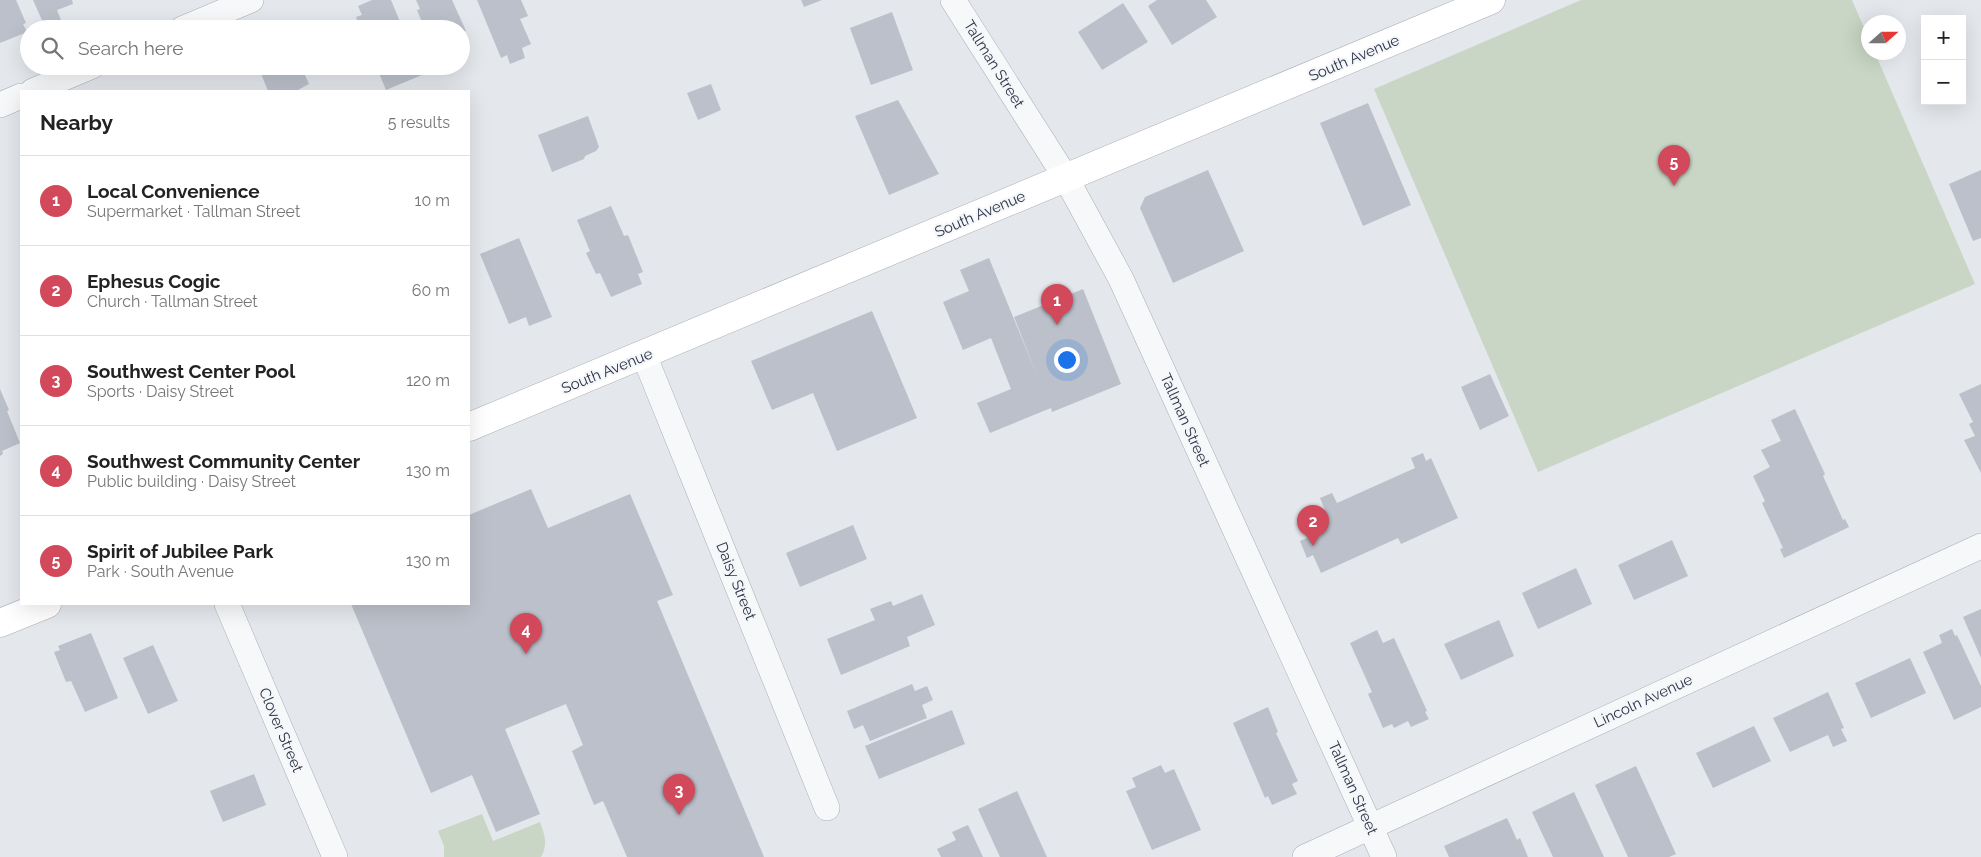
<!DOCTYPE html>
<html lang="en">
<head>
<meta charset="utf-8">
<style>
	:root { --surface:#fff; --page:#f6f6f6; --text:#222; --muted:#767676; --line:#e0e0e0; --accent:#d1495b }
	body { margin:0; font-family:Raleway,sans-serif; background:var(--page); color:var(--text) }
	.controls { position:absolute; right:15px; top:15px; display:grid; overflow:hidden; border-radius:0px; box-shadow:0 5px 20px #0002 }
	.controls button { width:45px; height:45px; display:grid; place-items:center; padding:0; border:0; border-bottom:1px solid var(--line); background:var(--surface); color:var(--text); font:25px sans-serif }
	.compass { position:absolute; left:1861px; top:15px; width:45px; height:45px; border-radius:50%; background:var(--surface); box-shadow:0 5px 20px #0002; rotate:69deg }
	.you { position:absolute; left:1066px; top:359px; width:18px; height:18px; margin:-12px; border:4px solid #fff; border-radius:50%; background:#1a73e8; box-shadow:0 0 0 8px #1a73e833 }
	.badge { display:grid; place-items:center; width:32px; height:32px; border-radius:50%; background:var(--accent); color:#fff; font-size:16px; font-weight:700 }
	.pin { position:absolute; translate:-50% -41px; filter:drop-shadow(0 1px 2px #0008) }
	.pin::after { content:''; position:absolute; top:26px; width:18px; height:15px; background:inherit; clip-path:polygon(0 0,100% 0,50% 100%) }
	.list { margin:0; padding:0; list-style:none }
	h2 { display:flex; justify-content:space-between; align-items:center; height:65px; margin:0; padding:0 20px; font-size:21px }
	h2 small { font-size:16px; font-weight:400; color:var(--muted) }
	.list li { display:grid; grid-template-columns:32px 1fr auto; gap:15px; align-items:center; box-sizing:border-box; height:90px; padding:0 20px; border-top:1px solid var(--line) }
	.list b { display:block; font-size:19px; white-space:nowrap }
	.list p { margin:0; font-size:16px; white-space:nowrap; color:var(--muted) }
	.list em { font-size:16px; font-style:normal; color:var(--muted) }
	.icon { flex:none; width:28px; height:28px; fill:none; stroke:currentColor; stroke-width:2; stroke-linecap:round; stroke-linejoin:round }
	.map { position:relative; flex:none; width:1981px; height:857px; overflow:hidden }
	.search { position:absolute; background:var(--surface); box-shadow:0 5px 20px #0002; left:20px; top:20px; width:450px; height:55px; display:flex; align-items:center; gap:12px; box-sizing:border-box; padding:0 18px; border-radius:28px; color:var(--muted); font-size:19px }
	.panel { position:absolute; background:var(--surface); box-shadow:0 5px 20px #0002; left:20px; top:90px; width:450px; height:515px; border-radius:0px }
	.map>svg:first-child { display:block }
	.green { fill:#c9d6c5 }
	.building { fill:#bbc0ca }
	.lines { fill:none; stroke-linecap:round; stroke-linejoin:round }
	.minor-casing { stroke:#a9aeb7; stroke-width:26 }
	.secondary-casing { stroke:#a9aeb7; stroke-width:29 }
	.minor { stroke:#f7f8fa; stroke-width:25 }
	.secondary { stroke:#fff; stroke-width:28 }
	.labels { text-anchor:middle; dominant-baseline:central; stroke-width:4; stroke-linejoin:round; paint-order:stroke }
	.street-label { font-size:15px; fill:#2b3445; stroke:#f4f6f9 }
</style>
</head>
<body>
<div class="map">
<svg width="1981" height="857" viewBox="0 0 1981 857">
	<rect width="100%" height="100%" fill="#e4e7ec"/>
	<path class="green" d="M1581,0H1852L1868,37V52L1875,53L1975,284L1538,472L1374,89Z
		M482,814L493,841L540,822C545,835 548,845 541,857H444V846L438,831Z"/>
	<path class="building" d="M0,0H16L26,23L23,24L27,32L0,43Z
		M33,0H72L73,4L57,10L61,20L45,27Z
		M372,0H391L403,29H360L356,17L362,15L358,6Z
		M416,0H452L466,31L461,33V29H425L417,10L420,9Z
		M477,0H521L528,16L520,19L531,44L522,48L525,58L510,64L507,55L501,58Z
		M801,0H822L804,7Z
		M1157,0H1206L1217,17L1172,45L1148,6Z
		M1123,3L1148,42L1102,70L1078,32Z
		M892,12L913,70L871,85L850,28Z
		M258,66H301L309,84L296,91H268Z
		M376,66H418L422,75L386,90Z
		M711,84L721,110L698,120L687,93Z
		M898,100L939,174L889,195L855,116Z
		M1368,103L1411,205L1363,226L1320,123Z
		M588,116L599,147L596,151L585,156L584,159L552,172L538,135Z
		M1208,170L1244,251L1173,283L1140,208L1145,197Z
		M1981,170V238L1973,241L1949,184Z
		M611,206L624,236L628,235L643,272L638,274L642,284L611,297L600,273L596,274L586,253L590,251L577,220Z
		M519,238L552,317L529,326L526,317L509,324L480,254Z
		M989,258L1038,378L1014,317L1083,289L1121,384L1052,412L1051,408L990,433L977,403L1011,389L991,338L963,350L943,302L969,291L960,270Z
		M872,311L917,418L837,451L813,393L772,410L751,361Z
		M1490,374L1509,416L1480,430L1461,387Z
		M1981,384V473L1964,440L1975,436L1969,424L1973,422L1959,394Z
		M0,389L9,410L7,411L20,443L2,451L3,454L0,456Z
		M1795,409L1825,474L1823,476L1843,520L1845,519L1849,527L1784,558L1780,549L1783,548L1762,503L1765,501L1753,476L1770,467L1761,450L1781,441L1771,420Z
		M1423,453L1426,461L1431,458L1458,518L1401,544L1398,538L1321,573L1313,555L1307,558L1300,541L1307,538L1299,522L1325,510L1320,498L1332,493L1337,503L1415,468L1411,458Z
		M531,489L548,528L630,494L673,595L657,601L764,857H627L603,801L594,805L572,751L583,745L566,704L505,729L540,814L496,832L472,775L431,793L351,604H469V515Z
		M853,525L867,559L800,587L786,553Z
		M1672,540L1688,576L1634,600L1618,565Z
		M1576,568L1592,604L1538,629L1522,593Z
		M922,594L935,625L907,637L910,646L841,675L827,639L875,620L870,609L891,601L893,606Z
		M1981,609V658L1963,617Z
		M1499,620L1514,656L1461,680L1444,644Z
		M1952,629L1955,636L1957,635L1981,686V707L1954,720L1923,652L1942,643L1939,635Z
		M1377,630L1383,643L1394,638L1427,711L1425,712L1429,719L1411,727L1408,721L1394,728L1392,724L1383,728L1368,694L1372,692L1350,643Z
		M91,633L118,698L85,712L71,681L66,682L54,652L60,650L58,646Z
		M153,645L178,701L148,714L123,658Z
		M1910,658L1926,693L1871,718L1855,683Z
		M912,684L915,691L927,686L933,700L922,705L927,718L870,741L863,725L854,729L847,711Z
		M1828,692L1844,728L1841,729L1847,741L1833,747L1828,735L1790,752L1773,718Z
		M1268,707L1278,732L1276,733L1298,781L1292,784L1297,794L1272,805L1268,796L1265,798L1233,723Z
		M952,710L965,744L879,779L865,746Z
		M1754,726L1771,761L1713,788L1696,753Z
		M1161,765L1165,773L1174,769L1201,830L1152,850L1126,791L1136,787L1132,778Z
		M1636,766L1676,854L1669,857H1628L1595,785Z
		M254,774L266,805L223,822L210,791Z
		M1017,791L1047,857H1000L978,809Z
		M1574,792L1604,857H1553L1532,812Z
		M1507,818L1517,840L1520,838L1528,857H1449L1444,846Z
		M968,825L983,857H941L937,849L956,840L952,832Z"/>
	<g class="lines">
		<g class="minor-casing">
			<path id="minor" d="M953,0L1066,178L1121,279L1384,857
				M182,29L251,0
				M33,91L92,66
				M0,105L21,96
				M644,355L827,808
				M227,604L335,857
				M1305,857L1981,546"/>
		</g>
		<g class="secondary-casing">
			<path id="secondary" d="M469,427L1491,0
				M0,623L47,604"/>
		</g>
		<use href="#minor" class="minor"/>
		<use href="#secondary" class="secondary"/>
	</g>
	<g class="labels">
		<g class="street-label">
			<text transform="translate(1354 58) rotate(-23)">South Avenue</text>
			<text transform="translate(994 64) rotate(58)">Tallman Street</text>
			<text transform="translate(980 214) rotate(-23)">South Avenue</text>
			<text transform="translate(607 371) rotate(-22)">South Avenue</text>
			<text transform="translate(1185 420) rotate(66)">Tallman Street</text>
			<text transform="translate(736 581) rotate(68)">Daisy Street</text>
			<text transform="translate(1643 701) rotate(-25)">Lincoln Avenue</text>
			<text transform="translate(281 730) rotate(67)">Clover Street</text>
			<text transform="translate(1353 788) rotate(66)">Tallman Street</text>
		</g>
	</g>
</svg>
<div class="controls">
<button>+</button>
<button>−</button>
</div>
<svg class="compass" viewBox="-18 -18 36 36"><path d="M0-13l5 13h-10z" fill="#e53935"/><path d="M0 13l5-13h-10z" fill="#767676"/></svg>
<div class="you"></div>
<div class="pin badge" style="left:1057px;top:325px">1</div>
<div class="pin badge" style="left:1313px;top:546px">2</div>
<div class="pin badge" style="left:679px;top:815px">3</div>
<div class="pin badge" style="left:526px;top:654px">4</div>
<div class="pin badge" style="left:1674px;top:186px">5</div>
<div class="search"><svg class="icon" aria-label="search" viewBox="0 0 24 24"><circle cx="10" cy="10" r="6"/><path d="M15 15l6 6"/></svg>Search here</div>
<section class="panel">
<h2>Nearby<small>5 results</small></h2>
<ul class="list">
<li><span class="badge">1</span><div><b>Local Convenience</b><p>Supermarket · Tallman Street</p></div><em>10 m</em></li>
<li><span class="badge">2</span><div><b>Ephesus Cogic</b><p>Church · Tallman Street</p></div><em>60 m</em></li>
<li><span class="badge">3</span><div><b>Southwest Center Pool</b><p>Sports · Daisy Street</p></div><em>120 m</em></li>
<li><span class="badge">4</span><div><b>Southwest Community Center</b><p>Public building · Daisy Street</p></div><em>130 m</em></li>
<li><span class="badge">5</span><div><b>Spirit of Jubilee Park</b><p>Park · South Avenue</p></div><em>130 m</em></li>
</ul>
</section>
</div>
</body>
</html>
